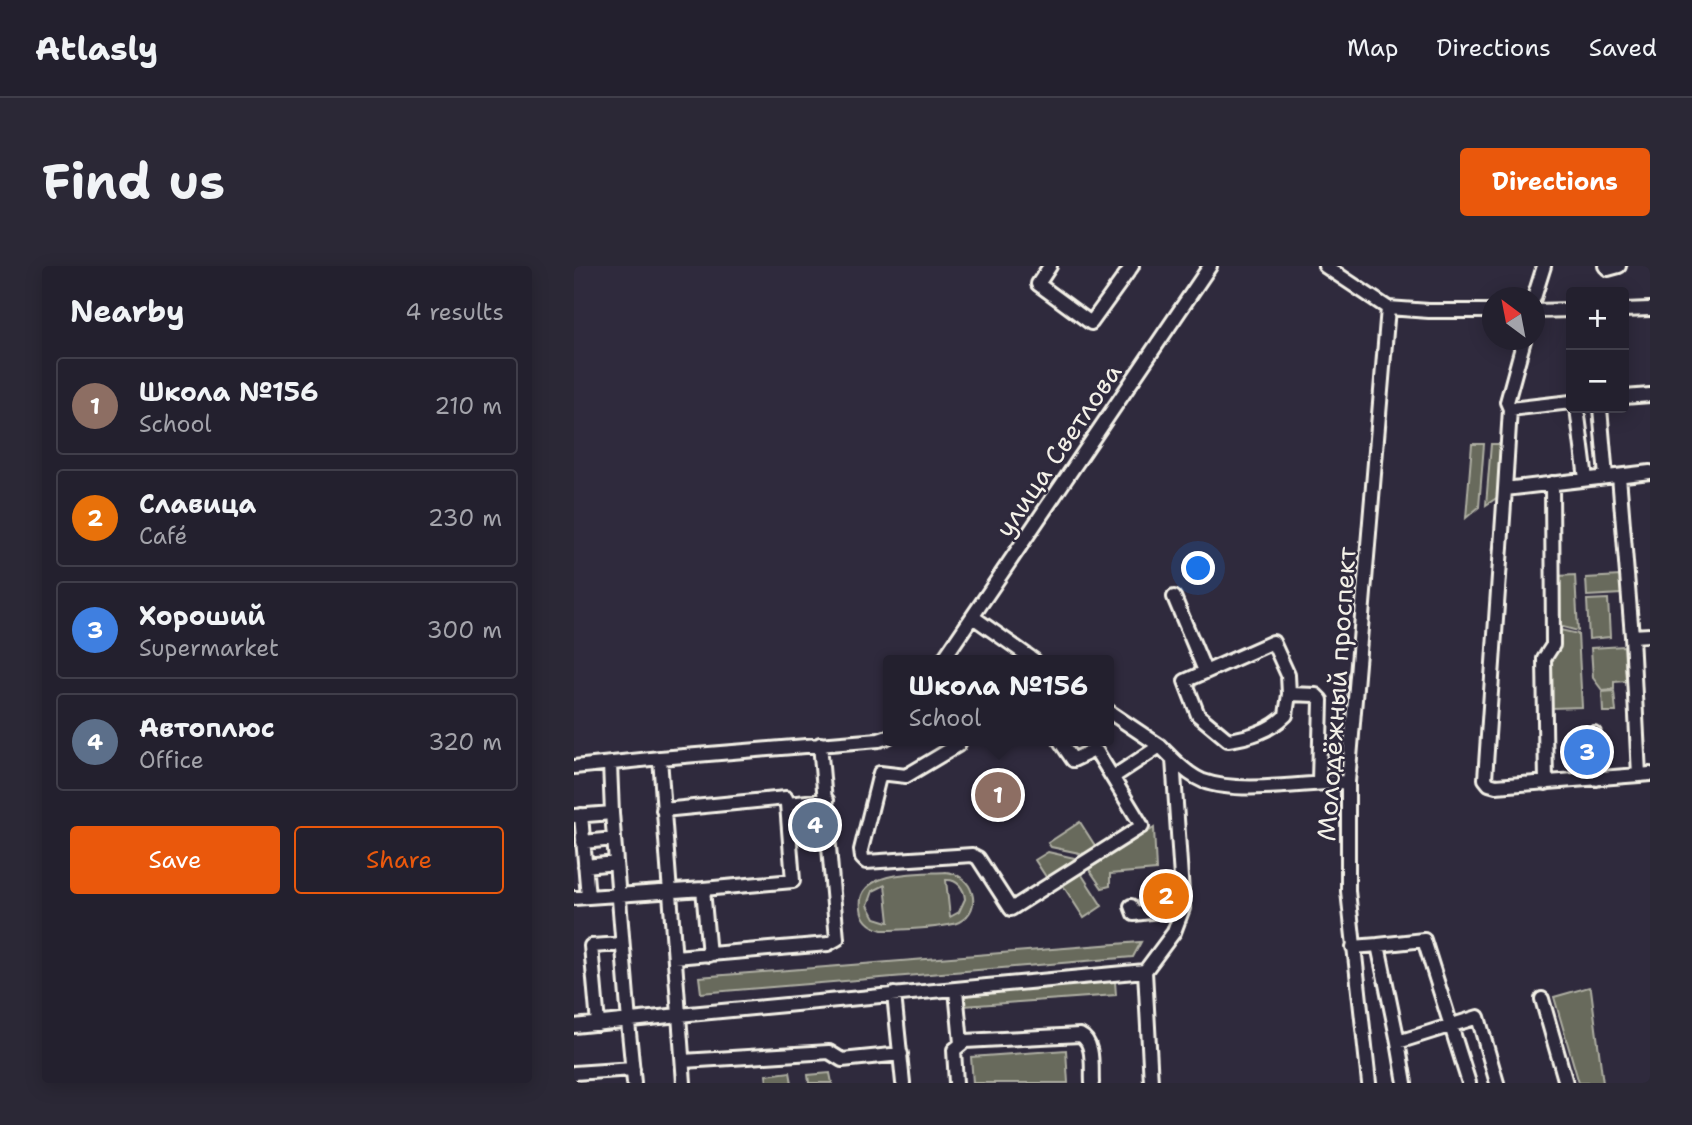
<!DOCTYPE html>
<html lang="en">
<head>
<meta charset="utf-8">
<style>
	:root { --surface:#23202e; --page:#2b2836; --text:#f1f3f6; --muted:#a3a3aa; --line:#403e4a; --accent:#ea580c }
	body { margin:0; font-family:"Shantell Sans",sans-serif; background:var(--page); color:var(--text) }
	.controls { position:absolute; right:21px; top:21px; display:grid; overflow:hidden; border-radius:7px; box-shadow:0 4px 18px #0003 }
	.controls button { width:63px; height:63px; display:grid; place-items:center; padding:0; border:0; border-bottom:2px solid var(--line); background:var(--surface); color:var(--text); font:35px sans-serif }
	.compass { position:absolute; left:908px; top:21px; width:63px; height:63px; border-radius:50%; background:var(--surface); box-shadow:0 4px 18px #0003; rotate:328deg }
	.you { position:absolute; left:625px; top:303px; width:24px; height:24px; margin:-18px; border:5px solid #fff; border-radius:50%; background:#1a73e8; box-shadow:0 0 0 10px #1a73e833 }
	.badge { display:grid; place-items:center; width:46px; height:46px; border-radius:50%; background:var(--accent); color:#fff; font-size:23px; font-weight:700 }
	.pin { position:absolute; translate:-50% -50%; border:4px solid #fff; box-shadow:0 2px 7px #0006 }
	.popup { position:absolute; left:309px; top:389px; width:231px; height:91px; box-sizing:border-box; display:grid; place-content:center; border-radius:7px; background:var(--surface); filter:drop-shadow(0 2px 5px #0005); font-size:23px; white-space:nowrap; color:var(--muted) }
	.popup b { font-size:26px; color:var(--text) }
	.popup::after { content:''; position:absolute; left:50%; top:100%; margin-left:-14px; border:14px solid transparent; border-top-color:var(--surface) }
	.list { margin:0; padding:0; list-style:none }
	h2 { display:flex; justify-content:space-between; align-items:center; height:91px; margin:0; padding:0 28px; font-size:30px }
	h2 small { font-size:23px; font-weight:400; color:var(--muted) }
	.list li { display:grid; grid-template-columns:46px 1fr auto; gap:21px; align-items:center; box-sizing:border-box; height:98px; margin:0 14px 14px; padding:0 14px; border:2px solid var(--line); border-radius:7px }
	.list b { display:block; font-size:26px; white-space:nowrap }
	.list p { margin:0; font-size:23px; white-space:nowrap; color:var(--muted) }
	.list em { font-size:23px; font-style:normal; color:var(--muted) }
	.actions { display:flex; gap:14px; padding:21px 28px }
	.actions a { flex:1; padding:16px 0; border:2px solid var(--accent); border-radius:7px; text-align:center; font-size:24px; color:var(--accent) }
	.actions .main { background:var(--accent); color:#fff }
	.map { position:relative; flex:none; width:1076px; height:817px; overflow:hidden; border-radius:7px }
	header { display:flex; align-items:center; gap:42px; box-sizing:border-box; height:98px; padding:0 35px; background:var(--surface); border-bottom:2px solid var(--line) }
	header strong { font-size:33px }
	nav { display:flex; gap:38px; margin-inline-start:auto; font-size:24px }
	.intro { display:flex; align-items:center; justify-content:space-between; box-sizing:border-box; height:168px; padding:0 42px }
	h1 { margin:0; font-size:49px }
	.button { padding:18px 32px; border-radius:7px; background:var(--accent); color:#fff; font-size:24px; font-weight:700 }
	main { display:flex; gap:42px; padding:0 42px }
	aside { flex:1; background:var(--surface); border-radius:7px; box-shadow:0 4px 18px #0003 }
	.map>svg:first-child { display:block }
	.green { fill:#676a5c; stroke:#aeaea2; stroke-width:2; fill-rule:evenodd }
	.lines { fill:none; stroke-linecap:round; stroke-linejoin:round }
	.minor-casing { stroke:#f4f1e8; stroke-width:18 }
	.minor { stroke:#2f2a3d; stroke-width:12 }
	.labels { text-anchor:middle; dominant-baseline:central; stroke-width:5; stroke-linejoin:round; paint-order:stroke }
	.street-label { font-size:26px; fill:#f4f1e8; stroke:#2f2a3d }
</style>
</head>
<body>
<header>
<strong>Atlasly</strong>
<nav><a>Map</a><a>Directions</a><a>Saved</a></nav>
</header>
<div class="intro"><h1>Find us</h1><a class="button">Directions</a></div>
<main>
<aside>
<h2>Nearby<small>4 results</small></h2>
<ul class="list">
<li><span class="badge" style="background:#8d6e63">1</span><div><b>Школа №156</b><p>School</p></div><em>210 m</em></li>
<li><span class="badge" style="background:#e8710a">2</span><div><b>Славица</b><p>Café</p></div><em>230 m</em></li>
<li><span class="badge" style="background:#3f7fe0">3</span><div><b>Хороший</b><p>Supermarket</p></div><em>300 m</em></li>
<li><span class="badge" style="background:#5c6f8a">4</span><div><b>Автоплюс</b><p>Office</p></div><em>320 m</em></li>
</ul>
<div class="actions"><a class="main">Save</a><a>Share</a></div>
</aside>
<div class="map">
<svg width="1076" height="817" viewBox="0 0 1076 817">
	<rect width="100%" height="100%" fill="#2f2a3d"/>
	<filter id="ink" filterUnits="userSpaceOnUse"><feTurbulence type="fractalNoise" baseFrequency=".0143" numOctaves="2"/><feDisplacementMap in="SourceGraphic" scale="14" xChannelSelector="R" yChannelSelector="G"/><feConvolveMatrix kernelMatrix="1 2 1 2 8 2 1 2 1" color-interpolation-filters="sRGB"/></filter>
	<g filter="url(#ink)">
		<path class="green" d="M898,178H910L905,241L892,252Z
			M917,178H929L924,231L912,239Z
			M1001,309L1004,365L985,360L983,310Z
			M1046,310L1047,328L1013,330L1012,312Z
			M1034,333L1036,371L1015,373L1013,334Z
			M982,363L1004,368L1008,441L977,442L976,392L983,385Z
			M1050,380L1052,415L1040,416V423L1028,424L1019,412L1017,382Z
			M1040,425L1042,446H1029L1028,426Z
			M506,556L525,586L513,593L510,588L477,581L474,577Z
			M580,562L582,604L536,608V620L528,622L515,603Z
			M474,586L505,593L476,617L461,594Z
			M372,606C398,608 411,643 385,656C372,662 325,664 308,664C297,661 288,654 287,642C281,603 347,608 372,606ZM372,614C383,613 390,622 391,633L385,646L376,651ZM311,619L315,656H314L301,652L294,639L299,625Z
			M506,606L528,640L510,652L488,618Z
			M567,676L559,691L127,727L125,711Z
			M541,715L542,729L390,740L389,726Z
			M1015,721L1017,723L1029,817H1005L980,731Z
			M492,784L494,817H399L397,791Z
			M216,806L218,817H193L192,809Z
			M256,807L258,817H235L234,809Z"/>
		<g class="lines">
			<g class="minor-casing">
				<path id="minor" d="M476,0L464,18L517,57L558,0
					M751,0L814,42L855,45H918
					M1031,0L1034,3L1045,0
					M960,32L970,0
					M1050,44L1076,43
					M960,45L997,44
					M1050,131L1076,129
					M1003,142L1012,213
					M1026,142L1032,211
					M936,143L997,136
					M1045,210L1058,370L1065,509L1076,508
					M931,223L936,143L933,136L950,74
					M600,331L631,405
					M399,351L460,394
					M1058,370L1076,369
					M369,394L636,0
					M715,428L712,449C696,465 676,471 654,474L624,449L611,415L699,376L714,409L715,428L742,429L747,434L745,516
					M534,445L586,480L599,493L609,642L600,666L571,705
					M1020,467L1023,513
					M386,475L384,479L332,510L306,507L287,584L288,592L292,596L398,589L404,592L437,643L568,560L523,486L518,485L499,494L486,475
					M599,493C608,502 617,510 629,515C667,529 733,516 774,516
					M36,498L38,547
					M0,501L86,492L305,474L314,471
					M1065,509L922,520L915,518L911,513L931,223L1076,206
					M539,511L586,480
					M972,517L970,393L979,379L978,217
					M89,544L212,532L213,538
					M7,549L14,631
					M0,550L38,547L55,756
					M9,576L40,573
					M11,600L42,597
					M0,632L129,623
					M557,640L560,648L609,642
					M804,679L850,674L895,817
					M779,681L804,679L824,776L904,751L923,817
					M135,689L129,623L219,615L213,538L253,534
					M101,691L254,678L263,673L246,478
					M382,724L387,777
					M320,728L329,817
					M968,733L992,817
					M54,756L60,817
					M24,758L17,680L48,678
					M0,760L105,749L86,492
					M824,776L831,817
					M109,795L255,786L268,794L327,788
					M0,807L59,803
					M110,817L105,749L571,705L577,817
					M382,817L380,784L391,775L506,769C521,776 517,802 518,817
					M795,817L774,625V516L814,42"/>
			</g>
			<use href="#minor" class="minor"/>
		</g>
	</g>
	<g class="labels">
		<g class="street-label">
			<text transform="translate(484 184) rotate(-56)">улица Светлова</text>
			<text transform="translate(762 428) rotate(-86)">Молодёжный проспект</text>
		</g>
	</g>
</svg>
<div class="controls">
<button>+</button>
<button>−</button>
</div>
<svg class="compass" viewBox="-18 -18 36 36"><path d="M0-13l5 13h-10z" fill="#e53935"/><path d="M0 13l5-13h-10z" fill="#a3a3aa"/></svg>
<div class="you"></div>
<div class="pin badge" style="left:424px;top:529px;background:#8d6e63">1</div>
<div class="popup"><b>Школа №156</b>School</div>
<div class="pin badge" style="left:592px;top:630px;background:#e8710a">2</div>
<div class="pin badge" style="left:1013px;top:486px;background:#3f7fe0">3</div>
<div class="pin badge" style="left:241px;top:559px;background:#5c6f8a">4</div>
</div>
</main>
</body>
</html>
